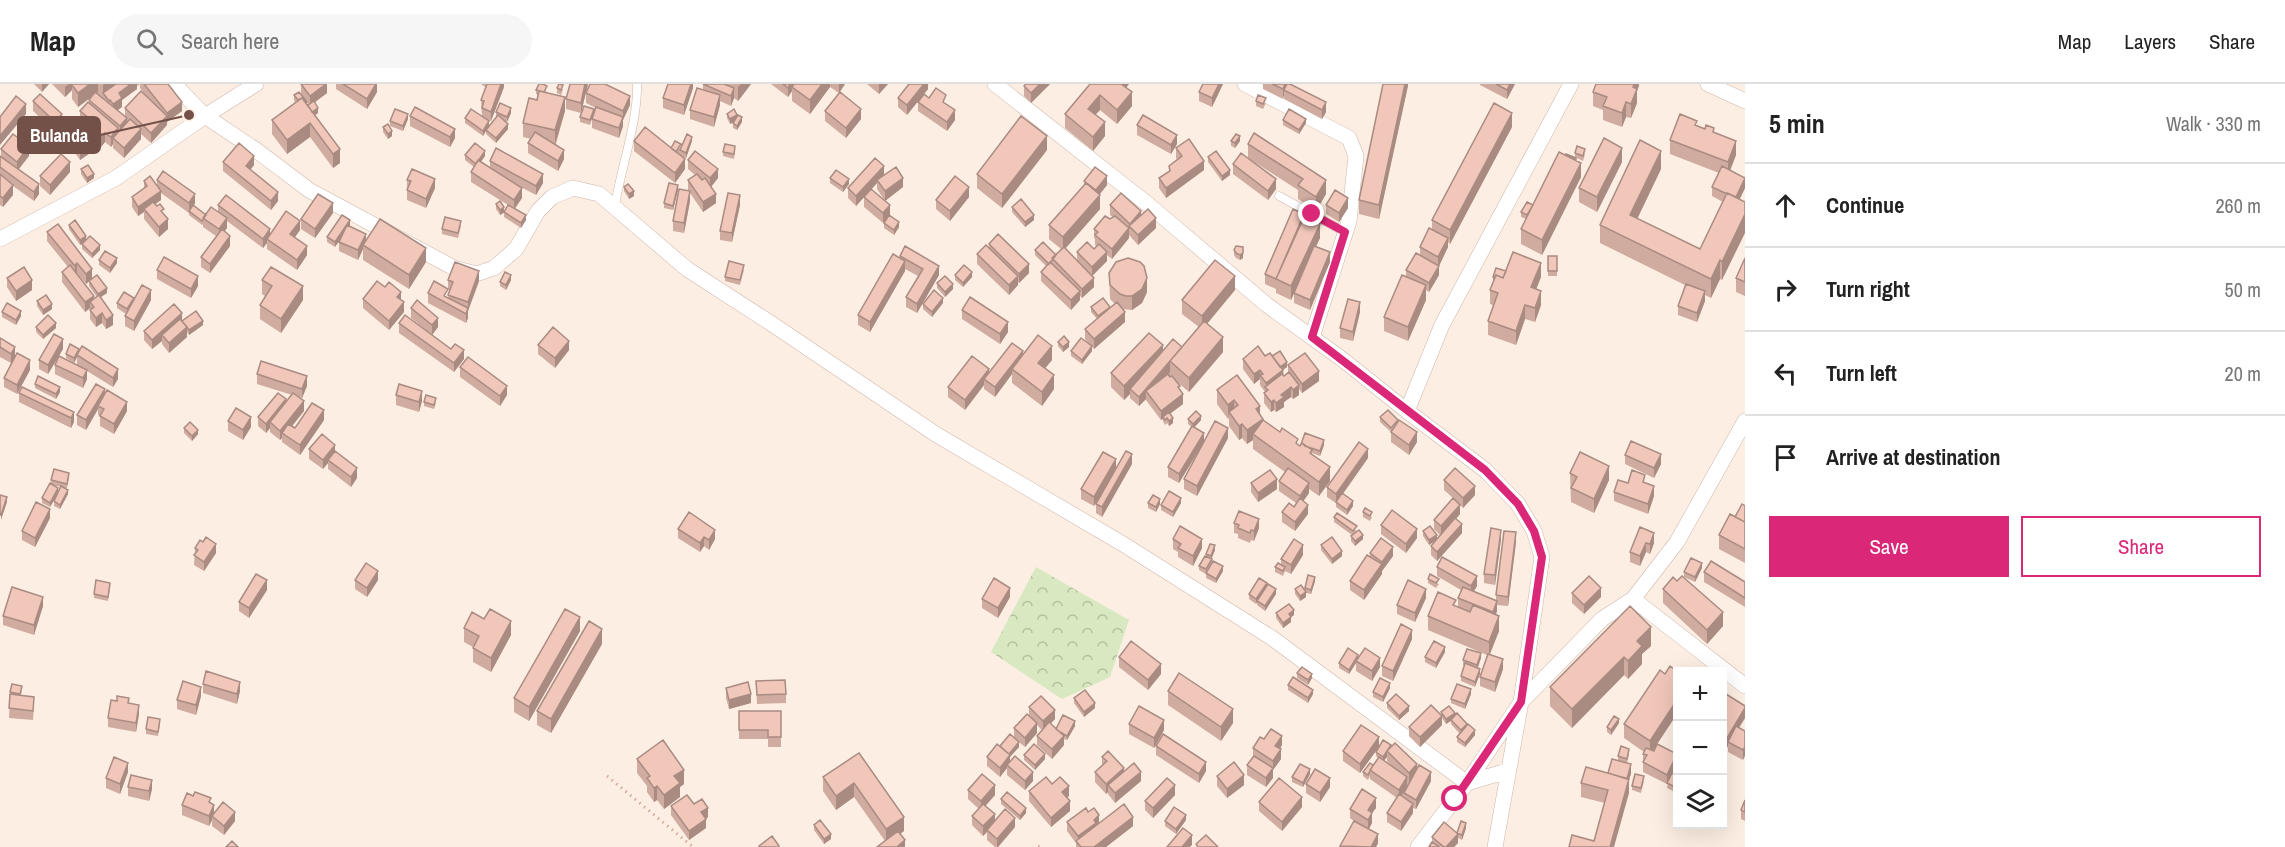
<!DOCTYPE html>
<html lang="en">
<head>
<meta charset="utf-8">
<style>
	:root { --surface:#fff; --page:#f6f6f6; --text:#222; --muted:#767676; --line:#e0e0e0; --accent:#db2777 }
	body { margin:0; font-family:"Archivo Narrow",sans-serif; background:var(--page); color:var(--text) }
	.controls { position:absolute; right:18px; bottom:18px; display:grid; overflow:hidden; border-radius:0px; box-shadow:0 6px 24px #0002 }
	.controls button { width:54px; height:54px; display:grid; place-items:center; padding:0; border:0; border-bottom:2px solid var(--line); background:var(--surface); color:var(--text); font:30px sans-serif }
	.stop { position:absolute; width:18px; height:18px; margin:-14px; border:4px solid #db2777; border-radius:50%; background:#fff }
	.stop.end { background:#db2777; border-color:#fff; box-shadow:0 2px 6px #0008 }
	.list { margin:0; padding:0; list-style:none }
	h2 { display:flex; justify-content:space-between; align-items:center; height:78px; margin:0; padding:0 24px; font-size:26px }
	h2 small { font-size:20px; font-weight:400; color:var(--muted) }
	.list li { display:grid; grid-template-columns:39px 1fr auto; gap:18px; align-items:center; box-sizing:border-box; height:84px; padding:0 24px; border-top:2px solid var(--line) }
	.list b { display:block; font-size:22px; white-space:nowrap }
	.list em { font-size:20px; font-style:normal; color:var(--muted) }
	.actions { display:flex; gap:12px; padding:18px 24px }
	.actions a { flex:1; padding:14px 0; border:2px solid var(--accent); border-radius:0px; text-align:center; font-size:21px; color:var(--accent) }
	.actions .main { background:var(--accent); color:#fff }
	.icon { flex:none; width:33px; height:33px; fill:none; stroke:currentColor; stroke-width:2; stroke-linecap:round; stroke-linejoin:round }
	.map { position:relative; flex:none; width:1745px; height:763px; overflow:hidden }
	header { display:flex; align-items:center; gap:36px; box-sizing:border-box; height:84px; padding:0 30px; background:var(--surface); border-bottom:2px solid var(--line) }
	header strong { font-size:28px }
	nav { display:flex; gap:33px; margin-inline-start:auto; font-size:21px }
	.search { width:420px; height:54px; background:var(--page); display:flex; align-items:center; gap:15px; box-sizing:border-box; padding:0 21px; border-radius:33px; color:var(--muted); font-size:22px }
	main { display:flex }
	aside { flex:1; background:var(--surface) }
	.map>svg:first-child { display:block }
	.forest { fill:url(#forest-crowns) }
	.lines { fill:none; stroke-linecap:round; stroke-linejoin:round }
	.lane-casing { stroke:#cfb6ac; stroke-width:9 }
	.street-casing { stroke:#cfb6ac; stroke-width:16 }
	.path { stroke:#d6aa9d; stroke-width:3; stroke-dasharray:1.5 4.5; stroke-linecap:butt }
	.lane { stroke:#fff; stroke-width:8 }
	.street { stroke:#fff; stroke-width:15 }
	.wall { fill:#cfaba0; fill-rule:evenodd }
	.shaded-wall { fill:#a98b82 }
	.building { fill:#f1c7ba; stroke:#a98b82; stroke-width:1.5 }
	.route { stroke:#db2777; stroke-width:8 }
	.leader { fill:none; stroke:#735149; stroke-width:2 }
	.callout-dot { fill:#735149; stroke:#fff2e8; stroke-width:2 }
	.callout { fill:#735149; stroke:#735149; stroke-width:2 }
	.callout-label { font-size:18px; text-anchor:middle; font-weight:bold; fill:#fff }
</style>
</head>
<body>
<header>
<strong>Map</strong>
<div class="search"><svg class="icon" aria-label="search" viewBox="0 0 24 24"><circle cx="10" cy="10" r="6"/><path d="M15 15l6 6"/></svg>Search here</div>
<nav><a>Map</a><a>Layers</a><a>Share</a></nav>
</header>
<main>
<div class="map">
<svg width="1745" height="763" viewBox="0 0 1745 763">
	<defs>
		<pattern id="forest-crowns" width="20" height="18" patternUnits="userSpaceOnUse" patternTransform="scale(1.5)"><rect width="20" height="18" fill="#d8e9c1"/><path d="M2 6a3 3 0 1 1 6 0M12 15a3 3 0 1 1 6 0" fill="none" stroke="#b4bf9f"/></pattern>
	</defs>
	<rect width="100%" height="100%" fill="#fceee2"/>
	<path class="forest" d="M1036,483L1129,536L1110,593L1062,615L991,568Z"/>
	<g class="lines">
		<g class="lane-casing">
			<path id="lane" d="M1279,112L1345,148
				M615,122C621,83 638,38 637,0"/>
		</g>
		<g class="street-casing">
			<path id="street" d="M174,0L205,32L256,66L309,106L454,184L476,190L494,184L516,165L538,127L552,113L573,104L599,110L687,185L772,240L937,351L1123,460L1272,554L1467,699L1507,687
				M995,0L1150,122L1267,221L1342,275L1407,327
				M1245,0L1349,54L1356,72L1349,137L1312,253
				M1708,0L1745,17
				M0,155L116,94L205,32L256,0
				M1633,515L1745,602
				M1418,763L1467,699L1521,618L1602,535L1633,515L1677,458L1745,337
				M1495,763L1521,618L1542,473L1534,447L1518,420L1485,386L1407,327L1442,241L1571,0"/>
		</g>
		<path class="path" d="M607,692L693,763
			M1038,762L1040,763"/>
		<use href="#lane" class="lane"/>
		<use href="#street" class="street"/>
	</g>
	<path class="wall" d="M34,0H49L42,8Z
		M52,0H168L182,27L167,38V41L151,59L141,50V55L124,74L113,64V60L111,63L105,58L101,63L96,58V65L80,76L60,48V41L55,47L33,27V17L62,38L73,39V37L80,35V27L89,18V16L90,14L78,23L72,15V6L65,13ZM140,0V4L145,11L125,24V32L118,26L122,23V16L137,5V1L138,2Z
		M301,0L327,9L314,18L318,29L315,31L340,79L333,84L310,53L287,70L272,50V36L295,18L294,16V11L308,21H309L301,10Z
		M336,0H377V8L367,25L336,5Z
		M481,0H504V3L491,37L487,36L489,42L497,33H496V28L511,29L507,38L503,36L508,45L496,59L486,50V47L483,52L465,39V34L482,32L481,16L486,1L485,3Z
		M570,0H588L581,29L566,25V15Z
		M693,0V4L684,31L663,24V14Z
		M703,0H751L738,17L734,14L731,22L720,17V21L714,43L690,35V26L703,6Z
		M771,0H845L839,9L830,3L810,30L792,17V7L788,13Z
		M867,0H888L879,10Z
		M928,0V5L924,10L929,14L946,20L955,36L947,47L918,27V18L921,13L907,31L898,23V14Z
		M1026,0H1050L1031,19L1024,12V2Z
		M1090,0H1129L1126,4L1132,22L1117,40L1100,26L1095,30L1105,52L1093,67L1065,44V30Z
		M1203,0H1223L1212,23L1199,17V8Z
		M1263,0H1290L1326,28L1322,35L1284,15V11L1283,15L1263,5Z
		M1408,0L1379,135L1359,130V116Z
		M1480,0H1515L1507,15L1480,1Z
		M1639,0L1637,7V19L1631,34L1626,33L1622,43L1603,36V26L1593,22V8Z
		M557,4L563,5L561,11L557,9Z
		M536,6L547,7L546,8L565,27L556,60L564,75L558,87L528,69V59L531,55L523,53V39L537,16L538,11L536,10Z
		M586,9L630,21L623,36V42L619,54L592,44V35L596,24L586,19Z
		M1256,17L1266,19L1263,25L1256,22Z
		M825,27L861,35L846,54L825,37Z
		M594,30L590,41L580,38V33Z
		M727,30L737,32L742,38L737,46L733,44V38L730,40L727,34Z
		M410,32L455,54L450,63L410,42Z
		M408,35L403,47L390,42V37Z
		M1283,36L1306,39L1299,50L1283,41Z
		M1137,41L1177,60L1171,70L1137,51Z
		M1697,42L1714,49L1736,71L1730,86L1745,104L1740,115L1722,196L1720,195L1711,214L1705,211V217L1697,238L1678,231V222L1685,201L1600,159V141L1661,85L1637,135L1700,165L1723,118L1712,112V103L1719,89L1670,70V56Z
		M383,43L392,52L388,55L383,48Z
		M1512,43L1450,160L1448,158V163L1439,182V191L1429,208L1426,206V216L1408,257L1384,247V233L1406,193V186L1420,171V163L1432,145V136Z
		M634,57L681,65L692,57L686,74L681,72L685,85L675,99L634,67Z
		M1231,57H1240L1235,64L1231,62Z
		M1248,60L1326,110L1316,127L1298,115V106L1248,74Z
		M1176,64L1204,86L1166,114L1159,104V94L1169,88V82L1177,75L1176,74Z
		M1,65L29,72L19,85L39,110L34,117L13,102V111L3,123L0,121V72L1,73Z
		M1047,66L1002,124L977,104V90Z
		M735,67L734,75L723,72V68Z
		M1575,69L1585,70L1583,77L1575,73Z
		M465,71L485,72L481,78L490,84V77L543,99L536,111L515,100L522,114L515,125L526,136L521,144L504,133V129L500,131L496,125V120L504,127L508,121L471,98V88L474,83L465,76Z
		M1208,73L1230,91L1222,97L1208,78Z
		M688,76L718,94L711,103L716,119L703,128L690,109V117L684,149L673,147V137L688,107V96L695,91L688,85Z
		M1576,76L1581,93L1542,171L1521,160V145L1526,135L1521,133V128L1533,121Z
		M223,78L254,81L251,85L278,117L271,126L223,87Z
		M1622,78L1597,128L1579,118V104Z
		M1233,80L1276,105L1268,116L1233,90Z
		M81,85L94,94L87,99L81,90Z
		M70,88L50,111L40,102V92Z
		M884,91L903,103L885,117L877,105V99L871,106L890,131L899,143L894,151L884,144V139L887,134L883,139L864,123V113L856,122L848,114V104Z
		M830,94L849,100L843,108L830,99Z
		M157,96L195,119L194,122L206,131L218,128V121L270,150L300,146L295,153L307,171L297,186L267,165V159L263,164L227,137V144L224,147L230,162L210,189L201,183V173L216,152L203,143V140L202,141L189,131V128V129L161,109V116L155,120L164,130L168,145L159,153L144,135V128L138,132L132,123V113L144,105V97L157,101Z
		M407,96L435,104L426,124L407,116Z
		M1084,97L1107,101L1099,111L1100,125L1065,165L1077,177V168L1094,165L1096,162L1095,161V155L1094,154V145L1113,133L1110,131V121L1141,131L1156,144L1138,161L1129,151V149V154L1112,175L1107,171V177L1092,192L1094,203L1082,214L1080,212V216L1071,226L1041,197V188L1046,182L1035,171V166L1056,171L1061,165L1049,155V141L1084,101Z
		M624,103L634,112L629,115L624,107Z
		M678,106L673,126L664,124V119Z
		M969,113L950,137L936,125V116Z
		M740,121L732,158L720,156V147Z
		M1326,121L1348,124L1339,138L1326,130Z
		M1012,123L1034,136L1025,143L1012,128Z
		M333,129L315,154L301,145V135Z
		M1304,133L1320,154L1316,162L1330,178L1310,226L1294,219V209L1291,216L1276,209V205L1265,200V190Z
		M69,141L100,166L92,174L82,165V160L84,158L80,161L69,145Z
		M350,141L349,142L366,158L426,178L409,205L363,176V165L358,176L339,167V158L341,154L335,163L327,158V153Z
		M461,142L458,154L442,150V145Z
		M47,148L92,195L107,209L100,213L113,241L106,245L102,239L96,243L90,235V224L85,228L62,198V188L68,183L47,157ZM77,189L86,200L89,197V202L97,213L94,215Z
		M989,160L1029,189L1019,199L1018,198V201L1009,211L977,180V170L989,164Z
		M1243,163V174L1240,176L1236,174L1234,171V166Z
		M900,172L939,191L917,229L906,223V213L918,192L905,185V187L870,248L858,241V231L900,174Z
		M1557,172V192H1548V187Z
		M1745,174V212L1736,208V194Z
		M99,176L117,179L110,189L99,181Z
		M157,186L198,202L191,214L157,195Z
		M744,186L740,201L725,197V193Z
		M1506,187L1541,193L1536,205L1541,221L1535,238L1525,235L1516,261L1488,251V237L1493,221L1490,220V206L1493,198V193Z
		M1109,189L1147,208L1142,219L1132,226L1122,225L1125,238L1094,265L1092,263V267L1082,280L1071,272V267L1089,260L1085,255V245L1097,235L1091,228V223L1110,224L1115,220L1110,215Z
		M955,191L972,193L963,203L955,196Z
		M7,194L32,206L16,217L7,203Z
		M262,196L303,216L281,249L260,235V221L265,212L262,210Z
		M448,196L479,197L468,227V234L466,239L428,219V209L448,214L450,206H448Z
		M511,196L506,206L500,202V198Z
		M937,199L953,205L945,213L937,204Z
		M1235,206L1207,239L1223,268L1189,308L1176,297L1180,306L1183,320L1170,330L1173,339L1169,342L1167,339L1165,341L1163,337V335L1161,336L1146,316V315L1139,322L1130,314V310L1124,316L1111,303V289L1163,267L1182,263L1199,243L1182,230V216Z
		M134,214L151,216L134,247L125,242V232L126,230L117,224V219Z
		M363,215L401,216L404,228L389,246L363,224Z
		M37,217L52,225L43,231L37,222Z
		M943,219L932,233L923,225V220Z
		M411,224L438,243L432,251L411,234Z
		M962,226L1008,248L1000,260L962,235Z
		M2,228L21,232L16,241L2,233Z
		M1360,228L1353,257L1340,254V244Z
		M182,237L203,241L189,251L187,248V253L169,269L162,260V257L152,265L144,256V247Z
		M399,239L451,265L464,275L454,288L399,249Z
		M36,243L56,244L43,255L36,248Z
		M0,254L15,272L30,286L17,310L4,303V294L11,279L0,273Z
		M1058,258L1069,263L1063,268L1058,262Z
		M538,261L569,266L555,284L538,270Z
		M63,265L48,290L39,285V276Z
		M79,267L118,295L113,303L87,287V295L83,304L55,290V281L77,280V273L74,279L66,274V270Z
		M1023,271L1052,276L1045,284L1054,305L1042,322L1012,299V290L995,313L984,305V301L965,326L948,313V303L989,289Z
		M1265,272H1272L1287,283L1283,286L1284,292L1288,288V281L1319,297L1302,309L1299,305V311L1293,315L1291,313L1284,318V323L1276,328L1274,326L1271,328L1264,319V309L1265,308L1260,301V295L1254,300L1243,285V275Z
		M460,283L507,311L500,322L460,293Z
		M257,290L307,302L302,314L299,313L304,327L292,342L295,344L324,336L300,371L282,358V354L280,356L270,348V344L266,349L258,342V333L286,318L292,311L257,300Z
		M35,300L60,308L56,315L35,304Z
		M1217,306L1260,331L1263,336L1300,362L1324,361L1320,372L1312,369V371L1330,397L1319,412L1309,405V409L1303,417L1308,430L1295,447L1282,438V428L1294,423L1296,419L1279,407V397L1285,388L1253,365V356L1247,360L1242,354L1239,356L1229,342V334L1228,335L1217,320Z
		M19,309L74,328V338L71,344L19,318Z
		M105,311L127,327L114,350L100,342V332L98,331V325L86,346L77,341V331Z
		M396,311L422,317L419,328L396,321Z
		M424,318L436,319L434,325L424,322Z
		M1380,333L1417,358L1409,371L1391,358V348L1380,338Z
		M1188,335L1201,336L1194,343L1204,358L1228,354L1197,412L1184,405V395L1203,359L1179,399L1168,393V383L1192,343L1188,340Z
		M228,337L251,343L243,356L228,347Z
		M184,344L198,350L192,357L184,349Z
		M309,365L335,367L357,394L351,403L328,385V379L323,385L309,375Z
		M1625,371L1661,380L1654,394L1625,380Z
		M1368,374L1343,410L1353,422L1347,431L1336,423V419L1327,413V403Z
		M1132,380L1102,433L1096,429V420L1102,409L1094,422L1081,415V405Z
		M1570,389L1609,396L1594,429L1571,418Z
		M69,394L67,404H64L68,410L60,425L54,422V417L56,413L50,423L42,419V414L51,400V396ZM53,401L61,403L58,408Z
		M1444,396L1475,411L1463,424L1460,421V430L1456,435L1462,449L1437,477L1431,471V462L1435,457L1429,461L1423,452V447L1437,455L1440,451L1434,445V436L1453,414L1444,406Z
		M1251,399L1277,405L1258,418L1251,408Z
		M1628,399L1654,412L1648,430L1614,417V408Z
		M1148,419L1160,420L1156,428L1148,424Z
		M1181,419L1173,433L1161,426V421Z
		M1745,422V479L1719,465V451Z
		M1363,428L1372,433L1370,437L1363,433Z
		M1334,433L1357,447L1355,449L1363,455L1355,462L1351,457V452L1352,451L1334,438Z
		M50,434L35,463L22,456V447Z
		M1234,439L1259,444L1254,457L1251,456L1250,459L1238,454V450L1234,449Z
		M1381,441L1417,454L1406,469L1381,450Z
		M1640,443L1654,459L1650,470L1646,468L1640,482L1630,478V468Z
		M678,445L715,455L709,466L704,462L700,468L678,454Z
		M1173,455L1202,464L1193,482L1178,473V468L1173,465Z
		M1501,455L1495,501L1484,499V490Z
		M1516,458L1508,522L1497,521V527L1496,531L1499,547L1490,570L1503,585L1495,608L1480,602V593L1487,571L1428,546V532L1456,522L1458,523V514L1461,506L1437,492V483L1477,502L1474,507L1496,517V511Z
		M1321,461L1342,472L1332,480L1321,466Z
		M195,464L216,469L204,487L194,481Z
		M1215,466L1211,475L1212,479L1223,487L1216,499L1206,494V490L1199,486V482L1206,472V470Z
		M1370,469L1393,472L1382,487V490L1364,516L1350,506V497L1370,472Z
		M1303,471L1291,490L1285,487L1283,492L1275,488V483L1281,481V475Z
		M1702,484L1695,498L1684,493V488Z
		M1704,488L1745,498V523L1704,498Z
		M1428,495L1439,500L1436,504L1428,499Z
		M355,496H378L367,513L355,505Z
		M1315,497L1311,510L1306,509V513L1300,517L1295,510V505L1305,506V504Z
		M1267,502L1276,510L1265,527L1257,521V519L1256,520L1249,515V510Z
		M110,504L108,517L94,514V510Z
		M1663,505L1723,542L1707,560L1663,519Z
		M267,506L249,534L239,527V518Z
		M1572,509L1601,513L1584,530L1572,519Z
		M1010,513L998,534L982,524V515Z
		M1426,514L1415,538L1397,530V521Z
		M43,522L34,551L3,541V532Z
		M1276,529L1294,531L1291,533V538L1283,544L1276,534Z
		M464,544L511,551L491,588L473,578V563L464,558Z
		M580,547L529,637L514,628V614Z
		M1412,555L1393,597L1382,592V582Z
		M602,560L551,649L537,641V627Z
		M1651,562L1642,570V580L1628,595L1624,591L1572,644L1550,622V603Z
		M1445,568L1436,584L1425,578V573Z
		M1119,573L1161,590L1148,606L1119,583Z
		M1358,574L1380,583L1372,597L1356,587V579L1349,590L1339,584V579Z
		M1481,574L1477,584L1475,603L1461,597V592L1465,581H1463V576Z
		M1297,589L1312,594L1308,601L1297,594Z
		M756,597L786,610V619L757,620Z
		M203,600L240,607L237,620L203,609Z
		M1288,601L1313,610L1308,619L1288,606Z
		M726,604L751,619L729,625L726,614Z
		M1390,604L1383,618L1373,613V608Z
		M22,607L21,611L34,622L33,636L9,634L10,608Z
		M1168,607L1233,639L1221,657L1168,621Z
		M1471,610L1465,625L1451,619V615Z
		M201,612L196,631L177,625V616Z
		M1074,614L1095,624L1084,633L1074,619Z
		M1722,617L1745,634L1739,644L1745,647L1743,676L1728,668V662L1724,669L1722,668Z
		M129,619L139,630L136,648L108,643V634Z
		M1387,619L1409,627L1399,636L1387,624Z
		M1029,623L1055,635L1050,640L1056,645L1075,642L1067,656L1064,655V661L1052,675L1037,661V652L1042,646L1037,641V649L1025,663L1014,654V644L1029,632Z
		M739,627H781V663H768V655H739Z
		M1441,628L1455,632L1467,641L1475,651L1465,663L1457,658V653L1460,650L1451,640V637L1446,640L1442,634V641L1420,663L1409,652V643L1441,631Z
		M1619,639L1611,651L1607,648V643Z
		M160,640L158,652L146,650V645Z
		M1129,640L1164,646L1154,664L1129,650Z
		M1624,640L1657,660L1677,680L1672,690L1677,692V709L1667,704L1668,698L1667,700L1643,688V670L1644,668L1624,654Z
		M1264,655L1282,661L1280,665L1281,675L1273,686V694L1266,703L1247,691V681L1253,672V664Z
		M1000,662L1019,663L1010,673V677L1033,697L1025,706L1007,691V684L1000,693L987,682V673Z
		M1156,662L1206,687L1199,699L1156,671Z
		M1378,663L1360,689L1343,677V667L1379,663H1391L1431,697L1416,725L1413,724V729L1401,747L1387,738V729L1397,714L1370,695V692L1368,696L1363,692V688L1373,681L1378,674L1376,672V668ZM1387,673V677L1394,684L1384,677Z
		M859,669L904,747L900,750L905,763L885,757L854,713L836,726L823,707V693Z
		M1629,670L1627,679L1631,690L1629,695V709L1605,719L1581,713V699L1608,689L1618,676V672Z
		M1024,671L1045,675L1035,686L1024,676Z
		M1102,673L1124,688L1141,697L1115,719L1108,710V708L1106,710L1095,698V688L1102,681Z
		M637,675L684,700L680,703V713L664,725L657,716L654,718L647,708V702L637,689Z
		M128,688L120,710L106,704V694Z
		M1310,690L1303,703L1292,698V693Z
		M1217,692L1244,701L1227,714L1217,702Z
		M1644,697L1641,709L1632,706V702Z
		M1052,700L1069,712L1067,713L1070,727L1051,743L1029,717V707Z
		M1306,700L1330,703L1320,718L1306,709Z
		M128,703L152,705L149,717L128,712Z
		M968,706L995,711L985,722L995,737L1015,743L998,763H995L987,756V748L983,752L972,741V732L979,725L968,715Z
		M1175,711L1153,734L1145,726V717Z
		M1001,715L1026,729L1020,736L1001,720Z
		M1745,716V737L1741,735V726Z
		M1259,718L1302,723L1282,747L1259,727Z
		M211,719L214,729L235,737L224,751L212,742V736L209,742L182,731V721Z
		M694,720L708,733L706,735V744L689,756L671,731V722Z
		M1376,724L1372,729V739L1369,745L1378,759L1376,763H1340L1354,737L1350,734V725Z
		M1088,728L1099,739L1133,742L1106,763H1076V759L1067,747V738Z
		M1186,736L1176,750L1165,742V737Z
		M814,741L831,755L824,760L814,746Z
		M1466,744L1462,756L1458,754V759L1454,763H1429L1432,759V753L1457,749Z"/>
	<path class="shaded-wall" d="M42,0H49L42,8Z
		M69,0H78L72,1V6L65,13V3Z
		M90,0H98V8L78,23V9Z
		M104,0H123L103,9V15V1Z
		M131,0H137V5L122,16V23L113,29V20L119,9Z
		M327,0V9L310,22V12Z
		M376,0H377V8L367,25V15Z
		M501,0H504V3L491,37V28Z
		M585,0H588L581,29V19Z
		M691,0H693V4L684,31V21Z
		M741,0H751L738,17V3Z
		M790,0H796L792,3V7L788,13V4Z
		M822,0H830V3L810,30V16Z
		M839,0H845L839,9Z
		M879,0H888L879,10Z
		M924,0H928V5L907,31V21Z
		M1040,0H1050L1031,19V9Z
		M1122,0H1129L1122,8Z
		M1219,0H1223L1212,23V14Z
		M1285,0H1290L1284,6V11L1283,15V5Z
		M1405,0H1408V2L1379,135V121Z
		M1510,0H1515L1507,15V6Z
		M1634,0H1639V2L1637,7V19L1631,34V20Z
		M734,4V14L731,22V12Z
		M1132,8V22L1117,40V26Z
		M720,11V21L714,43V33Z
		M1100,11V26L1088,39V25Z
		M630,12V21L623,36V42L619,54V44L623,33V27Z
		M565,13V27L555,60V46Z
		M182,18V27L167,38V41L151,59V49L167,32V29Z
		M1326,18V28L1322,35V26Z
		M1626,18V33L1622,43V29Z
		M26,20V30L0,61V52Z
		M318,24V29L309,35V30Z
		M511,24V29L507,38V33Z
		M861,25V35L846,54V44Z
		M955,26V36L947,47V38Z
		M1512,29V43L1450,160V146Z
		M62,30V40L60,39V41L55,47V38Z
		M408,30V35L403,47V42Z
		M737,31V36L730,40V35Z
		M742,33V38L737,46V42Z
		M127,34V44L120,51V42Z
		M1306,35V39L1299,50V46Z
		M489,37V42L483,52V47Z
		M1105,38V52L1093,67V53Z
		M310,39V53L287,70V56Z
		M508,40V45L496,59V54Z
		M118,44V54H113V60L111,63V53Z
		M141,45V55L124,74V64Z
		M455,45V54L450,63V53Z
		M392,47V52L388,55V50Z
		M105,49V58L101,63V53Z
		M1177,51V60L1171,70V61Z
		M1047,52V66L1002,124V110Z
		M1240,52V57L1235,64V59Z
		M692,53V57L686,74V69Z
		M96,56V65L80,76V67Z
		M1736,57V71L1728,92V78Z
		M29,62V72L17,87V78Z
		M1622,64V78L1597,128V113Z
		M340,65V79L333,84V70Z
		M564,66V75L558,87V77Z
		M485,67V72L476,84V80Z
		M1661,67V85L1630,150V131Z
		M254,72V81L246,91V82Z
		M685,75V85L675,99V89Z
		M1204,77V86L1166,114V104Z
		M70,78V88L50,111V101Z
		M1581,79V93L1542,171V156Z
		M884,82V92L877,96V99L856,122V112Z
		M718,85V94L710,104V94Z
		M1230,86V91L1222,97V92Z
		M94,90V94L87,99V94Z
		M543,90V99L536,111V102Z
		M1107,92V101L1096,115V106Z
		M903,94V103L885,117V107Z
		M435,95V104L426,124V115Z
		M849,95V100L843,108V103Z
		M1276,95V105L1268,116V107Z
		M1745,95V104L1735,124V115Z
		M1326,96V110L1316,127V113Z
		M39,100V110L34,117V108Z
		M13,101V111L3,123V114Z
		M678,101V106L673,126V122Z
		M969,103V113L950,137V127Z
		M522,104V114L514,125V116Z
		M161,107V116L146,127L144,125V128L138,132V123Z
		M634,107V112L629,115V110Z
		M690,107V117L684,149V139Z
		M278,108V117L271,126V117Z
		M195,110V119L189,129V119Z
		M716,110V119L703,128V118Z
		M740,111V121L732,158V149Z
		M1100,111V125L1063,167V153Z
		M1348,114V124L1339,138V129Z
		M333,119V129L315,154V145Z
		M890,121V131L883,139V129Z
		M504,123V128L500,131V126Z
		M1141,127V136L1130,142V140Z
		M1745,130V149L1722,196V178Z
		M526,131V136L521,144V139Z
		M1034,131V136L1025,143V138Z
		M227,134V144L219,155V145Z
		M1156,134V144L1138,161V151Z
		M168,135V145L159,153V143Z
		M350,136V141L335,163V158Z
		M300,137V146L290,160V150Z
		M899,138V143L894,151V146Z
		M1320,140V154L1291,216V202Z
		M1129,144V154L1112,175V165Z
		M270,145V154L267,155V159L263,164V155Z
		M366,150V159L363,161V165L358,176V166Z
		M86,152V156L80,161V156Z
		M230,152V162L210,189V180Z
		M1448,154V163L1439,182V191L1429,208V199L1438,182V173Z
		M100,161V166L92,174V170Z
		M307,162V171L297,186V176Z
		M426,164V178L409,205V191Z
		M1107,168V177L1092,192V183Z
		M1330,168V178L1310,226V216Z
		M1243,169V174L1240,176V171Z
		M117,174V179L110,189V184Z
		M1720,176V195L1711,214V195Z
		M905,177V187L870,248V238Z
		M77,179V189L75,191V182Z
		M1541,179V193L1531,218V203Z
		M1029,180V189L1019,199V190Z
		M939,182V191L917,229V220Z
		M92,185V195L86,200V190Z
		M479,187V197L468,227V234L466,239V230L468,225V218Z
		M972,188V193L963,203V199Z
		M511,191V196L506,206V201Z
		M198,192V202L191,214V205Z
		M1018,192V201L1009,211V201Z
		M1235,192V206L1202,246V232Z
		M1094,194V203L1082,214V205Z
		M1147,194V208L1142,219L1132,226V212Z
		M32,196V206L16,217V207Z
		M953,200V205L945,213V208Z
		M1426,201V216L1408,257V243Z
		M303,202V216L281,249V235Z
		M107,204V209L98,215V210Z
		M151,206V216L134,247V237Z
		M1080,207V216L1071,226V216Z
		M1541,207V221L1535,238V224Z
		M1705,207V217L1697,238V229Z
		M401,208V217L397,213Z
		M94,212V221L90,218V224L85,228V218Z
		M943,214V219L932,233V228Z
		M404,218V228L389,246V237Z
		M1360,218V228L1353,257V248Z
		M52,220V225L43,231V226Z
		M1525,221V235L1516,261V247Z
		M21,227V232L16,241V236Z
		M1125,228V238L1094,265V255Z
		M102,229V239L96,243V234Z
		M182,229V238L162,251V257L152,265V256Z
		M113,231V241L106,245V236Z
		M438,234V243L432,251V241Z
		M203,237V241L189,251V246Z
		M1008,238V248L1000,260V250Z
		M56,239V244L43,255V251Z
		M187,243V253L169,269V259Z
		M1223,253V268L1189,308V294Z
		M63,255V265L48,290V281Z
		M569,257V266L555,284V274Z
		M1069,258V263L1063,268V263Z
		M1163,261V276L1130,305V310L1124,316V302Z
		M1052,262V276L1038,293V279Z
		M1092,262V267L1082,280V276Z
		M15,263V273L11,280V270Z
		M79,265V269L77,271V273L74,279V274Z
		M464,266V275L454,288V279Z
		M1023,267V276L1012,285V290L995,313V303Z
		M30,276V286L17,310V301Z
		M1170,278V288L1149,311L1146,307V315L1139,322V313Z
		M1287,278V283L1280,288V283Z
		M118,285V295L113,303V294Z
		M989,285V295H984V301L965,326V316Z
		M87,286V295L83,304V294Z
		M1260,286V295L1254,300V290Z
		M1283,286V296L1266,303V299Z
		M1319,287V297L1302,309V300Z
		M1054,291V305L1042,322V308Z
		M307,292V302L302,314V305Z
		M1299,301V311L1293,315V306Z
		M507,302V311L500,322V312Z
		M60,303V308L56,315V310Z
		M1291,303V313L1284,318V323L1276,328V319L1281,311Z
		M105,305V315L98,322V325L86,346V336Z
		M422,307V317L419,328V318Z
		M1183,310V320L1164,334L1163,333V335L1161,336V327Z
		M286,315V325L270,338V344L266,349V340Z
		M1234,316V330L1229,328L1228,335V321Z
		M1274,316V326L1271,328V318Z
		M304,317V327L285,351L282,349V354L280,356V347Z
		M127,318V327L114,350V340Z
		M1260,322V336L1256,325Z
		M324,326V336L300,371V361Z
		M74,328V338L71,344V334Z
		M1201,332V336L1193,345V340Z
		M251,333V343L243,356V346Z
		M1173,334V339L1169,342V337Z
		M1263,335V349L1253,350V356L1247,360V346Z
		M1242,340V354L1239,356V342Z
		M1228,344V354L1197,412V402Z
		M198,346V350L192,357V352Z
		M1417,348V358L1409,371V361Z
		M1204,349V358L1179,399V390Z
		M1324,356V361L1320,372V367Z
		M335,361V370L328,376V379L323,385V376Z
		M1368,365V374L1336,419V410Z
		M1132,370V380L1102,433V423Z
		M1661,370V380L1654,394V384Z
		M1116,375V385L1094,422V413Z
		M1609,382V396L1594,429V415Z
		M1330,383V397L1319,412V398Z
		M357,384V394L351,403V393Z
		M1277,395V405L1258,418V409Z
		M1309,399V409L1300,422V412Z
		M1475,402V411L1463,424V414Z
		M1654,402V412L1648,430V420Z
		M58,404V409L50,423V419Z
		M68,406V410L60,425V421Z
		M7,413V418L1,436V431Z
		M1181,414V419L1173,433V428Z
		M1160,415V420L1156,428V423Z
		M1353,417V422L1347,431V426Z
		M1308,421V430L1295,447V438Z
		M1460,421V430L1441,452V442Z
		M50,425V434L35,463V454Z
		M1259,435V444L1254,457V447Z
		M1462,440V449L1437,477V468Z
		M1417,445V454L1406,469V460Z
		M715,446V455L709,466V456Z
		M1501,446V455L1495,501V491Z
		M1516,448V458L1508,522V513Z
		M1654,449V459L1650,470V460Z
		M1363,451V455L1355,462V457Z
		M1437,451V455L1429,461V456Z
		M704,453V462L700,468V459Z
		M1202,455V464L1193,482V472Z
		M1646,459V468L1640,482V472Z
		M216,460V469L204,487V478Z
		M1215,461V466L1211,476V472Z
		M1303,461V471L1291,490V481Z
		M1393,463V472L1382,487V478Z
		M1342,467V472L1332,480V475Z
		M1702,479V484L1695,498V493Z
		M1382,480V490L1364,516V506Z
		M1223,482V487L1216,499V495Z
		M378,487V496L367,513V504Z
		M1477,492V502L1471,512V502Z
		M1315,493V497L1311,510V506Z
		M267,496V506L249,534V524Z
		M1267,499V504L1257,517L1256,520V515Z
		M1010,504V513L998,534V524Z
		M1601,504V513L1584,530V521Z
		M1276,505V510L1265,527V522Z
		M1426,505V514L1415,538V529Z
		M1306,508V513L1300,517V512Z
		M43,513V522L34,551V541Z
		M1497,517V527L1493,538V528Z
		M1294,526V531L1291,533V538L1283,544V539L1289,530Z
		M1723,528V542L1707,560V546Z
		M1499,532V547L1489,572V558Z
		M580,533V547L529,637V623Z
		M511,537V551L491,588V574Z
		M1651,543V562L1642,570V580L1628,595V577L1637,557Z
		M602,545V560L551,649V635Z
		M1412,546V555L1393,597V587Z
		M1445,563V568L1436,584V579Z
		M1481,569V574L1477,586V581Z
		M1358,571V576L1356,577V579L1349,590V586Z
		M1624,573V591L1572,644V625Z
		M1380,574V583L1372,597V587Z
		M1503,575V585L1495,608V598Z
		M1161,580V590L1148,606V596Z
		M1480,585V590L1475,603V598Z
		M1312,590V594L1308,601V596Z
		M240,598V607L237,620V610Z
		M1390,599V604L1383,618V613Z
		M201,603V612L196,631V621Z
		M1471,605V610L1465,625V620Z
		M1313,606V610L1308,619V614Z
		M751,610V619L729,625V616Z
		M1677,616V630L1650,671V657Z
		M1095,619V624L1084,633V628Z
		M139,621V630L136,648V639Z
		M1409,622V627L1399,636V632Z
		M1745,624V634L1729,659L1728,658V662L1724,669V659Z
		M1233,625V639L1221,657V643Z
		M1055,626V635L1043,647V637Z
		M1455,629V634L1446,640V635Z
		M1442,632V641L1420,663V653Z
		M1619,635V639L1611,651V646Z
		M1164,636V646L1154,664V654Z
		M1075,637V642L1067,656V652Z
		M1037,639V649L1025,663V654Z
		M1475,646V651L1465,663V659Z
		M1064,652V661L1052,675V665Z
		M1282,652V661L1275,672V662Z
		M1379,653V663L1360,689V680Z
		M1019,658V663L1010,673V680L1007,681V684L1000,693V684L1009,670Z
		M1745,663V672L1743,676V666Z
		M1281,665V675L1273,686V677Z
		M1387,668V673L1383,677V673Z
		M1045,670V675L1035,686V681Z
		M1677,670V680L1667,700V691Z
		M1206,678V687L1199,699V690Z
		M128,679V688L120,710V700Z
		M1417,680V689L1409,698V689Z
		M1631,680V690L1629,695V709L1614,763H1610Z
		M1124,684V693L1108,701V708L1106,710V700Z
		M1273,684V694L1266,703V694Z
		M1310,685V690L1303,703V699Z
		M684,686V700L680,703V713L664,725V711L674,692Z
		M1033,688V697L1025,706V697Z
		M1141,688V697L1115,719V709Z
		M1431,688V697L1416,725V716Z
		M1244,691V701L1227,714V705Z
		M1407,693V703L1399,715V706Z
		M1330,694V703L1320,718V709Z
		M152,696V705L149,717V707Z
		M854,699V713L836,726V712Z
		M995,701V711L981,727V717Z
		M1175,701V711L1153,734V724Z
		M657,702V716L654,718V704Z
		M1069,702V712L1062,717V708Z
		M1302,713V723L1282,747V738Z
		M1376,714V724L1372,729V739L1368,746V726Z
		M1070,717V727L1051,743V734Z
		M1413,720V729L1401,747V738Z
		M214,721V730L212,732V736L209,742V732Z
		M708,724V733L701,738V728Z
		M1026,724V729L1020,736V732Z
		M235,728V737L224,751V742Z
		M995,730V740L987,746V748L983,752V742Z
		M1099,731V741L1078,759V752Z
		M1186,731V736L1176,750V745Z
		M904,733V747L886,760V745Z
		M1133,733V742L1106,763H1094Z
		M1015,734V743L998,763H997V755Z
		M706,735V744L689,756V747Z
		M1466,739V744L1462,756V751Z
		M831,750V755L824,760V755Z
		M1378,750V759L1376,763H1371Z
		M1458,750V759L1454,763H1446Z
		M1192,751V761L1190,763H1182Z
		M905,756V763H898V762Z"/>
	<path class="building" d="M73,0H90L78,9L72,1Z
		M116,0H131L119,9L122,14L113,20L110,16L109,17L103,9Z
		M144,0H168L182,18L167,29Z
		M301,0H326L310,12Z
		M343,0H376L367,15Z
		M487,0H501L491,28L482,24L484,17L481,16Z
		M539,0H543L547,2L544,8L536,6Z
		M559,0L563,1L561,6L557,4Z
		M570,0H585L581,19L566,15Z
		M590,0H605L630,12L623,27L586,9Z
		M668,0H691L684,21L663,14Z
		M703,0H724L734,4L731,12Z
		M783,0H790L788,4Z
		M794,0H822L810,16L792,3Z
		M909,0H924L907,21L898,14Z
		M1026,0H1040L1031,9L1024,2Z
		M1090,0H1121L1132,8L1117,26L1100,11L1088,25L1105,38L1093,53L1065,30Z
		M1203,0H1219L1212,14L1199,8Z
		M1272,0H1285L1283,5Z
		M1287,0H1290L1326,18L1322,26L1284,6Z
		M1383,0H1405L1379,121L1359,116Z
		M1496,0H1510L1507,6Z
		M1596,0H1634L1633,3L1637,5L1631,20L1626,18L1622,29L1603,22L1607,13L1593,8Z
		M697,4L720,11L714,33L690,26Z
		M936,4L946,11L943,18L955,26L947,38L918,18L924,10L929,14Z
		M141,7L167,32L151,49L125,24Z
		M539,7L565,13L555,46L523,39L529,14L537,16Z
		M95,8L127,34L120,42L89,16Z
		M299,8L307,18L306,19L302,14L298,16L294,11Z
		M840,8L861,25L846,44L825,27Z
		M40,10L62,30L55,38L33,17Z
		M1258,11L1266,14L1263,20L1256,17Z
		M16,12L26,20L0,52V33Z
		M302,14L340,65L333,70L310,39L287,56L272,36Z
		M314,17L318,24L312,28L308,21Z
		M88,18L118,44L111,53L105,49L101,53L90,43L94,38L80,27Z
		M500,19L511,24L507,33L496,28Z
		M1494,19L1512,29L1450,146L1432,136Z
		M584,22L594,25L590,36L580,33Z
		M415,23L455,45L450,53L410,32Z
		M596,23L623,33L619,44L592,35Z
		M395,25L408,30L403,42L390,37Z
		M471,25L489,37L483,47L465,34Z
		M734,25L737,31L730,35L727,30Z
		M1289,25L1306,35L1299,46L1283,36Z
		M1680,30L1697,37L1695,41L1705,45L1706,41L1714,44L1713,48L1736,57L1728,78L1670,56Z
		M498,31L508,40L496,54L486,46Z
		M738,31L742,33L737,42L733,39Z
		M1143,31L1177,51L1171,61L1137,41Z
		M1021,32L1047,52L1002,110L977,90Z
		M69,33L78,46L85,41L96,56L80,67L60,39Z
		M79,33L84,41L78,45L73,37Z
		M130,35L141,45L124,64L113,54Z
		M388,40L392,47L388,50L383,43Z
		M645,43L685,75L675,89L634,57Z
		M535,48L564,66L558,77L528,59Z
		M1254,49L1326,96L1316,113L1298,101L1303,95L1248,60Z
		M13,50L29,62L17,78L1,65Z
		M687,50L692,53L686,69L680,66Z
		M1236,50L1240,52L1235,59L1231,57Z
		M1604,54L1622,64L1597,113L1579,104Z
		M1189,55L1204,77L1166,104L1159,94L1170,87L1169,82L1182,72L1176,64Z
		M1640,56L1661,67L1630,131L1700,165L1727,109L1745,118V130L1722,178L1720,176L1711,195L1600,141Z
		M675,57L681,60L676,68L671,64Z
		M239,59L254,72L246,82L278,108L271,117L223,78Z
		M475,59L485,67L476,80L465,71Z
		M725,60L735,62L734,70L723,68Z
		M1577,62L1585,65L1583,72L1575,69Z
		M496,64L543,90L536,102L490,77Z
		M695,67L718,85L710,94L688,76Z
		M1216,67L1230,86L1222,92L1208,73Z
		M1559,68L1581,79L1542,156L1521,145Z
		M1241,69L1276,95L1268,107L1233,80Z
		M61,70L70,78L50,101L40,92Z
		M1566,70L1576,74V76L1566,71Z
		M0,72L39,100L34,108L0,83Z
		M875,74L884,82L856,112L848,104Z
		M478,76L522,104L514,116L471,88Z
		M88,81L94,90L87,94L81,85Z
		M1722,82L1745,94L1736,113L1727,109V110L1712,103Z
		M896,83L903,94L885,107L877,96Z
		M1095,83L1107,92L1096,106L1084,97Z
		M412,85L435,95L426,115L407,106L411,97L407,96Z
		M836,86L849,95L843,103L830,94Z
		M163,87L195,110L189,119L157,96Z
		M0,90L13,101L3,114L0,112Z
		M697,90L702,96L705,94L716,110L703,118L688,96Z
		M150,92L161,107L138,123L132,113L147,102L144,97Z
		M955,92L969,103L950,127L936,116Z
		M669,99L678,101L673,122L664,119Z
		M1086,99L1100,111L1063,153L1049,141Z
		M628,100L634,107L629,110L624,103Z
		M679,105L690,107L684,139L673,137Z
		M871,105L890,121L883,129L864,113Z
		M1335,106L1348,114L1339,129L1326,121Z
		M728,109L740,111L732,149L720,147Z
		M1121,109L1141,127L1130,140L1110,121Z
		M318,110L333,119L315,145L301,135Z
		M226,111L270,145L263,155L218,121Z
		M1021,115L1034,131L1025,138L1012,123Z
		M500,117L504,123L500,126L496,120Z
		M153,118L157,122L160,120L164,125L161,127L168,135L159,143L144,125Z
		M1527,118L1533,121L1527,131L1521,128Z
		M193,121L206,131L202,137L189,127Z
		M508,121L526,131L521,139L504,128Z
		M211,123L227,134L219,145L203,134Z
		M1148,125L1156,134L1138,151L1129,142Z
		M1293,125L1304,130L1276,195L1265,190Z
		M286,127L300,137L290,150L307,162L297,176L267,155Z
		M342,131L350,136L335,158L327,153Z
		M889,131L899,138L894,146L884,139Z
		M1105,132L1110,135L1115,132L1129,144L1112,165L1095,151L1098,148L1094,145Z
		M445,133L461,137L458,149L442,145Z
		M1304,133L1320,140L1291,202L1276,195Z
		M380,135L426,164L409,191L363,161Z
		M75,136L86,152L80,156L69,141Z
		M58,140L92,185L86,190L77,179L75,182L47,148Z
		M347,141L366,150L358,166L339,158Z
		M1429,144L1448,154L1438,173L1420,163Z
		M222,145L230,152L210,180L201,173Z
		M998,150L1029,180L1019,190L989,160Z
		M90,152L100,161L92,170L82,160Z
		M1043,158L1056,171L1049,180L1035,166Z
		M1087,158L1094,165L1099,160L1107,168L1092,183L1077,168Z
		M986,161L1018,192L1009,201L977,170Z
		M905,162L939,182L917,220L906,213L923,185L900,172Z
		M1236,162L1243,163V169L1240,171L1236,169L1234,166Z
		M1314,162L1330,168L1310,216L1294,209Z
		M1064,163L1094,194L1082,205L1052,174Z
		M105,167L117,174L110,184L99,176Z
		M1513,168L1541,179L1531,203L1541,207L1535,224L1525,221L1516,247L1488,237L1498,209L1490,206L1496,191L1503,194Z
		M1416,169L1439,182L1429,199L1406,186Z
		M893,170L905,177L870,238L858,231Z
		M1548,172H1557V187H1548Z
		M164,173L198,192L191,205L157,186Z
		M1128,174L1140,178L1144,182L1147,194L1142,205L1132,212H1126L1120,210L1110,201L1109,189L1116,178Z
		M1745,174V198L1736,194Z
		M1215,176L1235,192L1202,232L1182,216Z
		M729,177L744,181L740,196L725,193Z
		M455,178L479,187L468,218L448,211L453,198L448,196Z
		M1050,178L1080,207L1071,216L1041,188Z
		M70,181L94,212L85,218L62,188Z
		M964,181L972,188L963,199L955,191Z
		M24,183L32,196L16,207L7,194Z
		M271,183L303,202L281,235L260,221L272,202L262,196Z
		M1496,184L1506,187L1503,194L1496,191L1494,194L1493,193Z
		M505,188L511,191L506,201L500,198Z
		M97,191L107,204L98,210L89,197Z
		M1402,191L1426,201L1408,243L1384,233Z
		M945,192L953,200L945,208L937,199Z
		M377,197L385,203L389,198L401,208L397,213L404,218L389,237L363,215Z
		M434,197L448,205L444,212L468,224L466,230L428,209Z
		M1686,200L1705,207L1697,229L1678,222Z
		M142,201L151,206L134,237L125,232Z
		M934,206L943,214L932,228L923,220Z
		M124,208L134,214L127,225L117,219Z
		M46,211L52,220L43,226L37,217Z
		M99,211L113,231L106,236L102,229L96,234L90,226L94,223L90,218Z
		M970,213L1008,238L1000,250L962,226Z
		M1103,214L1110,223L1098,232L1091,223Z
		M1348,215L1360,218L1353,248L1340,244Z
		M417,216L438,234L432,241L411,224Z
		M1117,218L1125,228L1094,255L1085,245Z
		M7,219L21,227L16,236L2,228Z
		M174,220L182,229L152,256L144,247Z
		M196,227L203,237L189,246L182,237Z
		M48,231L56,239L43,251L36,243Z
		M405,231L451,265L455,260L464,266L454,279L399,239Z
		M180,235L187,243L169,259L162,251Z
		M1204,237L1223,253L1189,294L1170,277Z
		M553,243L569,257L555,274L538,261Z
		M1149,249L1163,261L1124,302L1111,289Z
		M54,250L63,255L48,281L39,276Z
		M1038,251L1052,262L1038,279L1054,291L1042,308L1012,285Z
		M1064,252L1069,258L1063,263L1058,258Z
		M0,254L15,263L11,270L0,263Z
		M1081,254L1092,262L1082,276L1071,267Z
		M1173,255L1182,263L1139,313L1130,305Z
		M1012,259L1023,267L995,303L984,295Z
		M70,260L79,265L74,274L66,270Z
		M82,262L118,285L113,294L77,271Z
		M1258,262L1265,272L1270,269L1283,286L1266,299L1260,291L1263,290L1260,286L1254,290L1243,275Z
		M1280,267L1287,278L1280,283L1272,272Z
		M17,269L30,276L17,301L4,294Z
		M1305,269L1319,287L1302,300L1288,281Z
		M59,272L87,286L83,294L55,281Z
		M972,272L989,285L965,316L948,303Z
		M468,273L507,302L500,312L460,283Z
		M261,277L307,292L302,305L257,290Z
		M1289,288L1299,301L1293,306L1291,303L1281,311L1284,313L1276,319L1274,316L1271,318L1264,309L1268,306L1265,303L1282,290L1284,292Z
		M1168,290L1170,293L1172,292L1180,302L1178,303L1183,310L1161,327L1146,307Z
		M1237,291L1260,322L1256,325L1263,335L1247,346L1242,340L1239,342L1229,328L1238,321L1234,316L1228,321L1217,306Z
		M38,292L60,303L56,310L35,300Z
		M96,300L105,305L86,336L77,331Z
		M399,300L422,307L419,318L396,311Z
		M22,303L74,328L71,334L19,309Z
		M107,306L127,318L114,340L100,332L104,325L98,322Z
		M278,309L286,315L266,340L258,333Z
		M293,309L304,317L280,347L270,338Z
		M426,311L436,314L434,321L424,318Z
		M312,319L324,326L300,361L282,349L288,340L295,344Z
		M236,324L251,333L243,346L228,337Z
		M1388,326L1398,336L1391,344L1380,333Z
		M1196,327L1201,332L1193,340L1188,335Z
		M1169,328L1173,334L1169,337L1167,334L1165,336L1163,333Z
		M1263,336L1280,348L1282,344L1298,355L1296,359L1300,362L1302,359L1312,366L1310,369L1330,383L1319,398L1253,350Z
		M1399,336L1417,348L1409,361L1391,348Z
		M1215,337L1228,344L1197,402L1184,395Z
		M190,338L198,346L192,352L184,344Z
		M1192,342L1204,349L1179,390L1168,383Z
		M1305,349L1324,356L1320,367L1305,362L1302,359L1301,360Z
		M322,350L335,361L323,376L309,365Z
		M1631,357L1661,370L1654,384L1625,371Z
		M1359,358L1368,365L1336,410L1327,403Z
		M335,367L357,384L351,393L328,376Z
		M1126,367L1132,370L1102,423L1096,420Z
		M1103,368L1116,375L1094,413L1081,405Z
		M1580,368L1609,382L1594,415L1571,404L1577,393L1570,389Z
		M1288,384L1309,399L1300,412L1279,397Z
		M1455,384L1475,402L1463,414L1444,396Z
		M54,385L69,389L67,400L51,396Z
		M1270,386L1277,395L1258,409L1251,399Z
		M1632,386L1645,391L1643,398L1654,402L1648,420L1614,408L1618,396L1628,399Z
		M50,399L58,404L50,419L42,414Z
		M61,402L68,406L60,421L54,417Z
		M1169,407L1181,414L1173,428L1161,421Z
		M1342,409L1353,417L1347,426L1336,418Z
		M0,411L7,413L1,431H0Z
		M1153,411L1160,415L1156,423L1148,419Z
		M1300,414L1308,421L1295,438L1282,428L1289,419L1294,423Z
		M1453,414L1460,421L1441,442L1434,436Z
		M36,418L50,425L35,454L22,447Z
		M1742,420L1745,422V438L1735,433Z
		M1365,424L1372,428L1370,432L1363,428Z
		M1392,426L1417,445L1406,460L1381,441Z
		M1239,427L1259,435L1254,447L1251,446L1250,449L1238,444L1239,441L1234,439Z
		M689,428L715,446L709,456L704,453L700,459L678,445Z
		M1337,429L1357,442L1353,447L1334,433Z
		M1730,430L1745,438V465L1719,451Z
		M1455,434L1462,440L1437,468L1431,462Z
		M1180,442L1202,455L1193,472L1178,464L1181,460L1173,455Z
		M1430,442L1437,451L1429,456L1423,447Z
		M1640,443L1654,449L1650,460L1646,459L1640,472L1630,468Z
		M1491,444L1501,446L1495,491L1484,490Z
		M1359,446L1363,451L1355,457L1351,452Z
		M1504,447L1516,448L1508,513L1496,511Z
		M206,453L216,460L204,478L194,471L198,466L195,464L200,456L203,458Z
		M1332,453L1342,467L1332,475L1321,461Z
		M1381,454L1393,463L1382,478L1370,469Z
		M1294,455L1303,461L1291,481L1281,475Z
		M1210,460L1215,461L1211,472L1206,470Z
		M1367,471L1382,480L1364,506L1350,497Z
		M1205,472L1212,475L1206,485L1199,482Z
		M1442,473L1477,492L1471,502L1437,483Z
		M1691,474L1702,479L1695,493L1684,488Z
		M1213,477L1223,482L1216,495L1206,489Z
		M1711,477L1745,498V514L1704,488Z
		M366,479L378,487L367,504L355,496Z
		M1278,479L1285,483L1283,487L1275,483Z
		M256,490L267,496L249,524L239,518Z
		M1430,490L1439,495L1436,499L1428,495Z
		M1308,491L1315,493L1311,506L1305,504Z
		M1589,492L1601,504L1584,521L1572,509Z
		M1682,492L1723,528L1707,546L1663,505L1673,493L1677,497Z
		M994,494L1010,504L998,524L982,515Z
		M1259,494L1267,499L1256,515L1249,510Z
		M96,496L110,499L108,513L94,510Z
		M1408,496L1426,505L1415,529L1397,521Z
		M1268,500L1276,505L1265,522L1257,517Z
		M1301,501L1306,508L1300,512L1295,505Z
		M12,503L43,513L34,541L3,532Z
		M1463,503L1497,517L1493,528L1458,514Z
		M1438,508L1456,516L1453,521L1470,528L1473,521L1499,532L1489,558L1428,532Z
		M1289,520L1294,526L1289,530L1291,533L1283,539L1276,529Z
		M1630,522L1651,543L1637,557L1642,562L1628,577L1624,573L1572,625L1550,603Z
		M490,525L511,537L491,574L473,564L479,552L464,544L472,528L484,535Z
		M565,525L580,533L529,623L514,614Z
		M589,537L602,545L551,635L537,627Z
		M1401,540L1412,546L1393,587L1382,582Z
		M1131,557L1161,580L1148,596L1119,573Z
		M1434,557L1445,563L1436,579L1425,573Z
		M1348,564L1358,571L1349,586L1339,579Z
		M1365,564L1380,574L1372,587L1356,577Z
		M1467,565L1481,569L1477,581L1463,576Z
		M1488,570L1503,575L1495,598L1480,593Z
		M1465,579L1480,585L1475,598L1461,592Z
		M1670,582L1678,588H1677V616L1650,657L1624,640L1660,586L1665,590Z
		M1302,583L1312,590L1308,596L1297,589Z
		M206,587L240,598L237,610L203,600Z
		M1179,589L1233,625L1221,643L1168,607Z
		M1293,593L1313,606L1308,614L1288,601Z
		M1380,594L1390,599L1383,613L1373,608Z
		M785,596L786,610L757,611L756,597Z
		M183,597L201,603L196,621L177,616Z
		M748,598L751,610L729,616L726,604Z
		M12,600L22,602L20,610L10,608Z
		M1457,600L1471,605L1465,620L1451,615Z
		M1085,606L1095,619L1084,628L1074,614Z
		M10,610L34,613L33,627L9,624Z
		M1396,610L1409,622L1399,632L1387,619Z
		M1726,610L1745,622V624L1724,659L1722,658V617Z
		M117,612L129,614L128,619L139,621L136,639L108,634L111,616L117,617Z
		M1041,612L1055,626L1043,637L1029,623Z
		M1431,621L1442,632L1420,653L1409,643Z
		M1139,622L1164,636L1154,654L1129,640Z
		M1449,622L1455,629L1446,635L1441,628Z
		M739,627H781V653H768V646H739Z
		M1457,629L1467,640L1461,646L1451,636Z
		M1027,630L1037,639L1025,654L1014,644Z
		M1063,631L1075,637L1067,652L1060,648L1056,645Z
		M1614,632L1619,635L1611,646L1607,643Z
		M148,633L160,635L158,648L146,645Z
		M1049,638L1064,652L1052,665L1037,652Z
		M1468,640L1475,646L1465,659L1457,653Z
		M1361,641L1379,653L1360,680L1343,667Z
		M1736,642L1745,647V663L1743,666L1728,658Z
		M1271,645L1282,652L1275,662L1281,665L1273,677L1253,664L1260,653L1264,655Z
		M1010,650L1019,658L1009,670L1000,662Z
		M1163,650L1206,678L1199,690L1156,662Z
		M663,656L684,686L674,692L680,699L664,711L657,702L654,704L647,694L650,692L637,675Z
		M1383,656L1391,661L1383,673L1376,668Z
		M1395,659L1417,680L1409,689L1387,667Z
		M997,660L1010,671L1000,684L987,673Z
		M1034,660L1045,670L1035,681L1024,671Z
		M1657,660L1677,670L1667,691L1643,678L1647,671L1643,670L1646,664L1654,667Z
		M1621,662L1629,665L1627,675L1618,672Z
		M1108,667L1124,684L1106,700L1095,688L1107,677L1102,673Z
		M859,669L904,733L886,745L854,699L836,712L823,693Z
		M1015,672L1033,688L1025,697L1007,681Z
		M1254,672L1273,684L1266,694L1247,681Z
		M114,673L128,679L120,700L106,694Z
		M1379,673L1407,693L1399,706L1370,686Z
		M1612,675L1631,680L1627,695L1608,689Z
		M1234,678L1244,691L1227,705L1217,692Z
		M1134,679L1141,688L1115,709L1108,701Z
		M1370,679L1373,681L1368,691L1363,688Z
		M1300,680L1310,685L1303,699L1292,693Z
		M1419,681L1431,688L1416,716L1404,709Z
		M1586,683L1629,695L1610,763H1569L1572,751L1594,757L1608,706L1581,699Z
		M1315,685L1330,694L1320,709L1306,700Z
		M1672,689L1677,692V704L1667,699Z
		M982,690L995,701L981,717L968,706Z
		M1635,690L1644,692L1641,704L1632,702Z
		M131,691L152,696L149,707L128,703Z
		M1046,693L1052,700L1060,693L1069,702L1062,708L1070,717L1051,734L1029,707Z
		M1167,694L1175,701L1153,724L1145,717Z
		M1279,694L1302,713L1282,738L1259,718Z
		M1362,705L1376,714L1368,726L1372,729L1368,736L1350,725Z
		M195,708L211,714L209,718L214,721L209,732L182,721L187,709L193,712Z
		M1007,708L1026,724L1020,732L1001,715Z
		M1399,710L1413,720L1401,738L1387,729Z
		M687,711L694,720L702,715L708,724L701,728L706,735L689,747L671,722Z
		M1745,716V728L1741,726Z
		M223,718L235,728L224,742L212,732Z
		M983,720L995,730L983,742L972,732Z
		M1124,720L1133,733L1094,763H1081L1076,757Z
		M1174,723L1186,731L1176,745L1165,737Z
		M1086,724L1088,728L1094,724L1099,731L1094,736L1096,739L1078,752L1067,738Z
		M1005,725L1015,734L997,755L987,746Z
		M820,736L831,750L824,755L814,741Z
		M1354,737L1378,750L1371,763L1340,762Z
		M1461,737L1466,739L1462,751L1457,749Z
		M1444,738L1458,750L1446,763H1444L1432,753Z
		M1183,744L1192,751L1182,763H1167Z
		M898,747L905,756L898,762L899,763H877Z
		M1206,751L1218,763H1198L1196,760Z
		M772,752L779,762L778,763H760L759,762Z
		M232,757L238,763H226Z
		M1432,758L1439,763H1429Z"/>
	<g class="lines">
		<path class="route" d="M1312,130L1345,148L1312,253L1485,386L1518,420L1534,447L1542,473L1521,618L1455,715"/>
	</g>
	<path class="leader" d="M189 31L100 51"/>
	<circle class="callout-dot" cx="189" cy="31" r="6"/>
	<rect class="callout" x="18" y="33" width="82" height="36" rx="6"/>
	<g class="callout-label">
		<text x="59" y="58">Bulanda</text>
	</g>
</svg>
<div class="controls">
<button>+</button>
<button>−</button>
<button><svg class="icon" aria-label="layers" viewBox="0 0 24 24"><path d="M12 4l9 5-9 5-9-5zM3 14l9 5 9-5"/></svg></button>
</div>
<div class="stop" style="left:1455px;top:715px"></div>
<div class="stop end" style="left:1312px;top:130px"></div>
</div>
<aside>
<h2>5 min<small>Walk · 330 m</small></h2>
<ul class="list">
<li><svg class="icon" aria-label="ahead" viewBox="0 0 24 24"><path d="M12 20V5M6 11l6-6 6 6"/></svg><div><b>Continue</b></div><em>260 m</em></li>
<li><svg class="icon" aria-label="right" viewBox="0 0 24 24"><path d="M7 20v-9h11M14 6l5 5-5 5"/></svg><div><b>Turn right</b></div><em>50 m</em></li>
<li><svg class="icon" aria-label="left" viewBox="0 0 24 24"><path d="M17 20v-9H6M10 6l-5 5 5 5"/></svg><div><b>Turn left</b></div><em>20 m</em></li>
<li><svg class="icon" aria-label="arrive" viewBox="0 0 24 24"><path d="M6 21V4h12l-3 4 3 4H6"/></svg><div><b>Arrive at destination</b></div></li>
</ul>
<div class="actions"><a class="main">Save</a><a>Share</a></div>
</aside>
</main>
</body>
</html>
